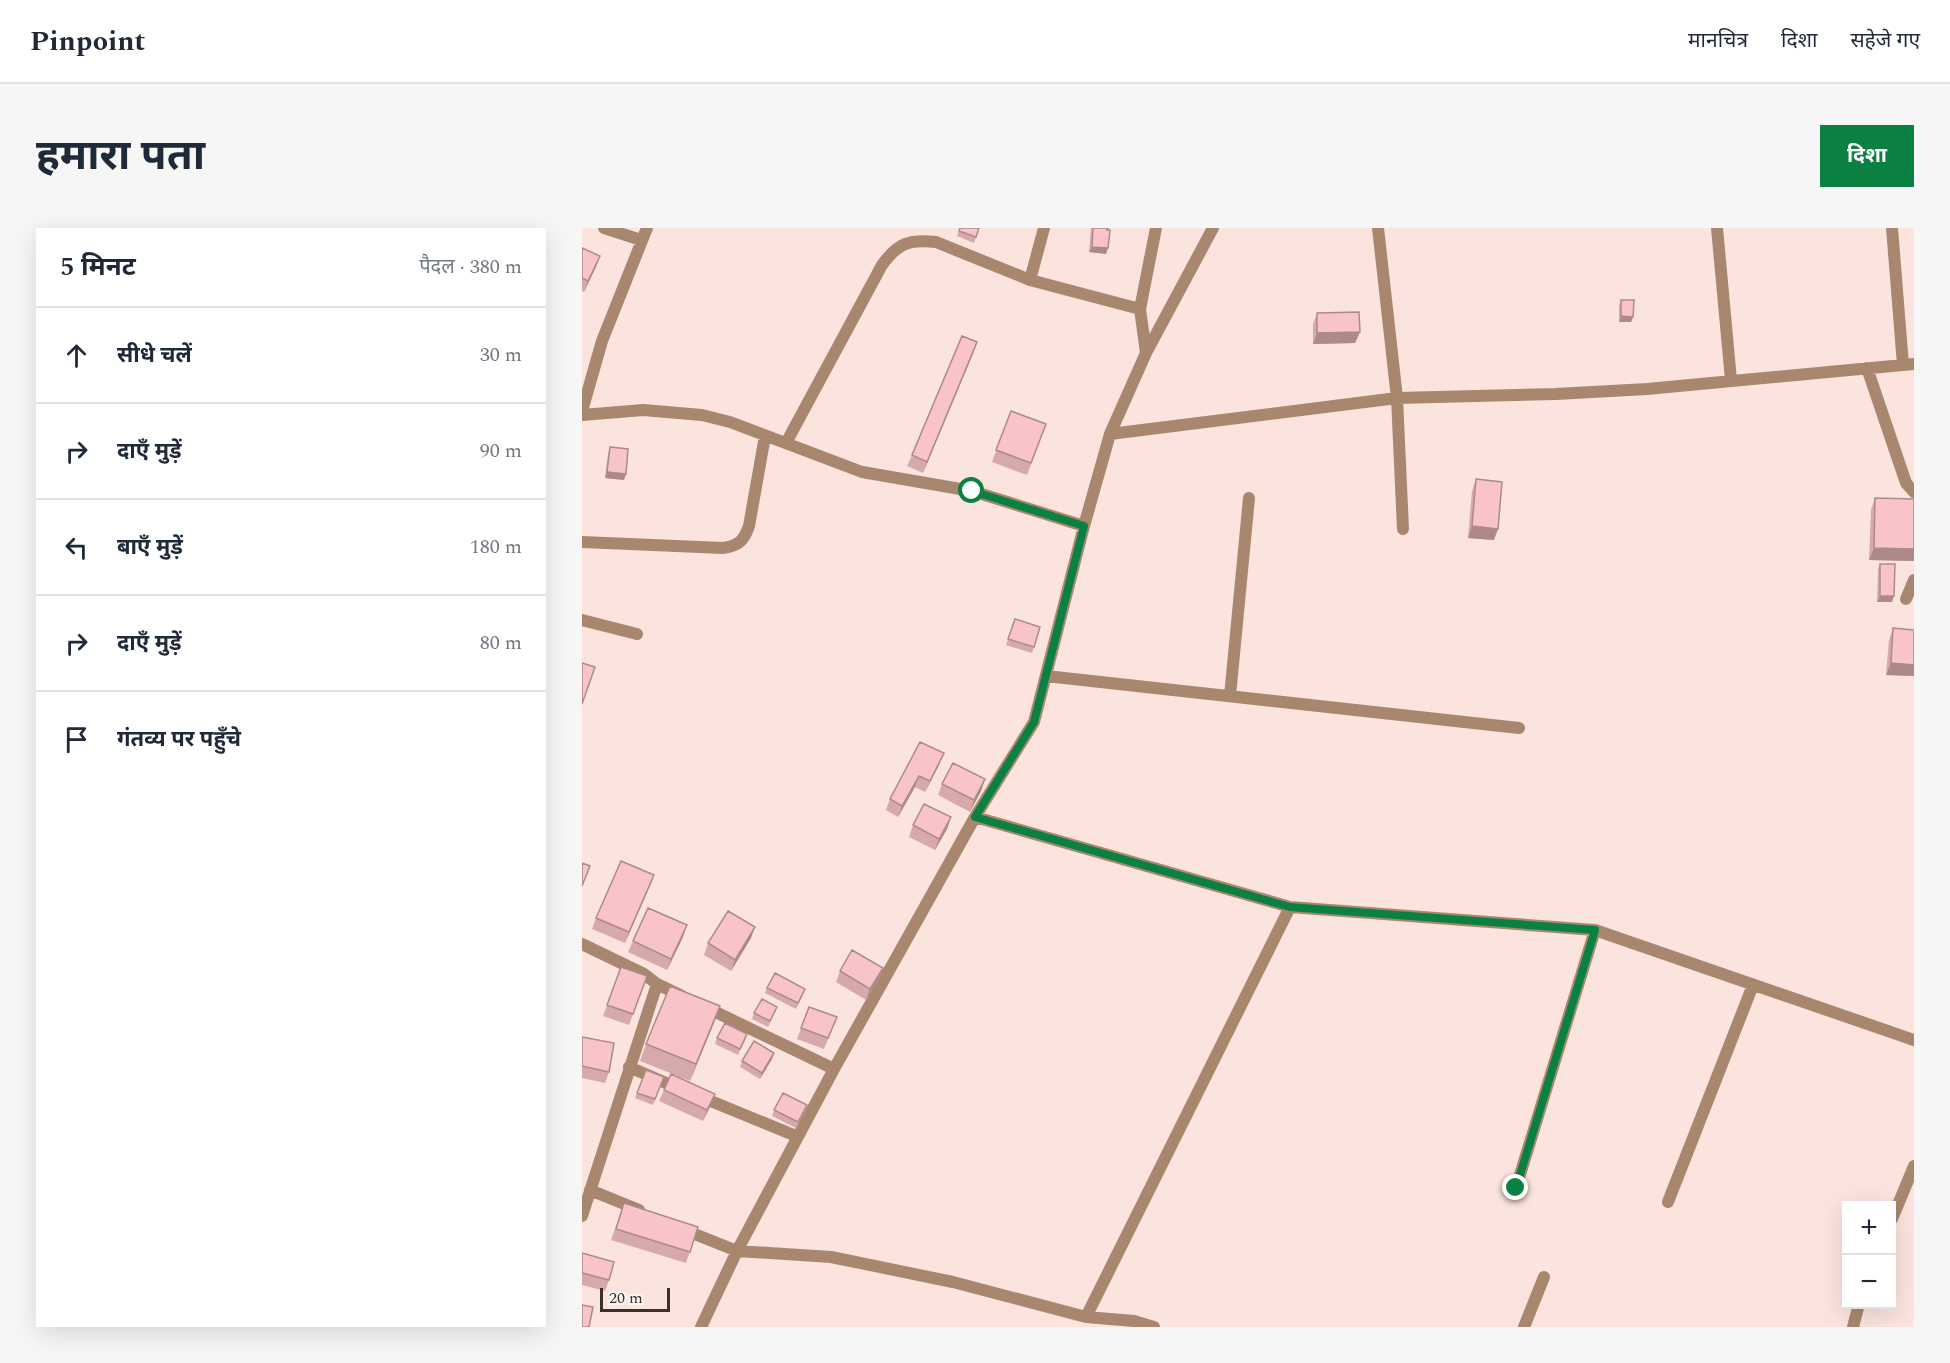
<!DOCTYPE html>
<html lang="hi">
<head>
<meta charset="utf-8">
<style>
	:root { --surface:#fff; --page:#f6f6f7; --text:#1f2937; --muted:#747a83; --line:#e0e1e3; --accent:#0b8043 }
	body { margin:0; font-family:Spectral,"Noto Sans Devanagari",serif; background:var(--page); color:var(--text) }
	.controls { position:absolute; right:18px; bottom:18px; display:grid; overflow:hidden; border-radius:0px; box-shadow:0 6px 24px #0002 }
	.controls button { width:54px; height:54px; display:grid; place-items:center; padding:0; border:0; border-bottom:2px solid var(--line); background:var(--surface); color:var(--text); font:30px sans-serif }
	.scale { position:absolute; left:18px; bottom:15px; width:70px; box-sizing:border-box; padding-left:6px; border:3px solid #3b302d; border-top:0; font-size:16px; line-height:21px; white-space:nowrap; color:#3b302d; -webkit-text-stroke:4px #fbf5f4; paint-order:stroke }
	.stop { position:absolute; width:18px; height:18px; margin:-14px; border:4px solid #0b8043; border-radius:50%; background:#fff }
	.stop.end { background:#0b8043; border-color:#fff; box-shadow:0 2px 6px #0008 }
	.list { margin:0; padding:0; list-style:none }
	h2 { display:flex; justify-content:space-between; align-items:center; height:78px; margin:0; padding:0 24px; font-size:26px }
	h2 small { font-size:20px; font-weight:400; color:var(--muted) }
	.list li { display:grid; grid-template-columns:39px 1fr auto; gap:18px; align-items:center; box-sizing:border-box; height:96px; padding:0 24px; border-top:2px solid var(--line) }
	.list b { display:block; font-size:22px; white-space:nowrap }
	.list em { font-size:20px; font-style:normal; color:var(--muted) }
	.icon { flex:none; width:33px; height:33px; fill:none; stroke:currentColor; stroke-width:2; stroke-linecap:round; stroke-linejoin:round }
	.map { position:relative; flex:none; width:1332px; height:1099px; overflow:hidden; border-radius:0px }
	header { display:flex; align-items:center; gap:36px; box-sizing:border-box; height:84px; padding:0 30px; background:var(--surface); border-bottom:2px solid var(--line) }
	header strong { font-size:28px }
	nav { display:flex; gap:33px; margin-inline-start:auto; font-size:21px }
	.intro { display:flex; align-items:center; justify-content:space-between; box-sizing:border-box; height:144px; padding:0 36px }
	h1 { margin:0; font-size:42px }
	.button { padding:15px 27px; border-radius:0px; background:var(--accent); color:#fff; font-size:21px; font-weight:700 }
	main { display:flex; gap:36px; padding:0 36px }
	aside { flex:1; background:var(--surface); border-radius:0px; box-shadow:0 6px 24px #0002 }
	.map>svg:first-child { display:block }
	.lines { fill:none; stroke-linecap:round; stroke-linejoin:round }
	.street { stroke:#a9876f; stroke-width:12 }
	.wall { fill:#d6a9ab }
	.shaded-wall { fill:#ae898b }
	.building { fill:#f9c4c7; stroke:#ae898b; stroke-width:1.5 }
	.route { stroke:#0b8043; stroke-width:8 }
</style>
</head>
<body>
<header>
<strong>Pinpoint</strong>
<nav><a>मानचित्र</a><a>दिशा</a><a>सहेजे गए</a></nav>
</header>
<div class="intro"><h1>हमारा पता</h1><a class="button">दिशा</a></div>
<main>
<aside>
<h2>5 मिनट<small>पैदल · 380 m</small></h2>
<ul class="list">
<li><svg class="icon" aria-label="ahead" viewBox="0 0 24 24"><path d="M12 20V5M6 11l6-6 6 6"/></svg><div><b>सीधे चलें</b></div><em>30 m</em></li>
<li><svg class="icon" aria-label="right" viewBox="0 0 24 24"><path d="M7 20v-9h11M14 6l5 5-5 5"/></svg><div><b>दाएँ मुड़ें</b></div><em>90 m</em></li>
<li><svg class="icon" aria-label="left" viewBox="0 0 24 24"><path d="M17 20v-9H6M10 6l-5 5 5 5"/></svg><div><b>बाएँ मुड़ें</b></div><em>180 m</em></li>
<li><svg class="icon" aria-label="right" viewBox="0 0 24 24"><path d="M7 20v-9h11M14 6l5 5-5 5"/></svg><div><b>दाएँ मुड़ें</b></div><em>80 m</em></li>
<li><svg class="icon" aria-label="arrive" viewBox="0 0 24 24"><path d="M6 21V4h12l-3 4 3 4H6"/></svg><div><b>गंतव्य पर पहुँचे</b></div></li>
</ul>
</aside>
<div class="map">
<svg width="1332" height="1099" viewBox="0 0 1332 1099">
	<rect width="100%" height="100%" fill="#fbe4de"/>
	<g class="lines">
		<path class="street" d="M22,0L59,12
			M796,0L815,170L821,301
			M1135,0L1149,152
			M1310,0L1321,137
			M448,52L462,0
			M564,125L631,0
			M1285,140L1324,255L1332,264
			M0,183L20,113L65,0
			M0,187L61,182L120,187L148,194L280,244L390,263L502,298
			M528,206L815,170L974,166L1065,161L1332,136
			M204,215L300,37C316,15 327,11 354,14L448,52L558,81
			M0,314L141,320C156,318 162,313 167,298L183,208
			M1324,371L1332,352
			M0,392L55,406
			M464,448L937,500
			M648,468L667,270
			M393,589L708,679L1013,702L1332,812
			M0,716L62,746L75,756L100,768
			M121,778L252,841
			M47,839L98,861
			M114,867L214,908
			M934,960L1013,702
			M8,962L57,982
			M1086,974L1171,757
			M0,988L75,756
			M1310,991L1332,938
			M100,1001L155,1023L249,1029L371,1054L504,1089L552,1093L572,1099
			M504,1089L708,679
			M119,1099L155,1023L252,841L393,589L452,494L502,298L528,206L564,125L558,81L574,0
			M942,1099L962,1049
			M1271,1099L1277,1076"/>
	</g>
	<path class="wall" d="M378,0H397L392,15L375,8Z
		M509,0H526L524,26L507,24Z
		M0,20L14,39L2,64L0,63Z
		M1039,72L1051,89L1049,94H1037V78Z
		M735,85L778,104L773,115L731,116V96Z
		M395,114L341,245L325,238L330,227Z
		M429,183L464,196L445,247L410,234Z
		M28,219L42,252L23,250L26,225Z
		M894,251L912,312L886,310L890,263Z
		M1293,270L1332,271V333L1287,332L1289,282Z
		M1298,336L1310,374H1295L1296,341Z
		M433,391L458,399L450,425L424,417Z
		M1311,400L1332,402V448L1304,447L1307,412Z
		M338,514L357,537L343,564L333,559L316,589L304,582L308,571Z
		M403,551L399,563L388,584L356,567L360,556Z
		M369,589L365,601L353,622L327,609L331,597Z
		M72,647L43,715L10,701L14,690Z
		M101,709L85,742L46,724L51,713Z
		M169,710L149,743L122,727L126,715Z
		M39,739L65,748L47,797L21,788Z
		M301,740L297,751L284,772L254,754L258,743Z
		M185,760L221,767L214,781L183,765Z
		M138,778L108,853L58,833L64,816Z
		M195,779L186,799L170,791L172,785Z
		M227,779L255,789L242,821L215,811Z
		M0,809L27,844L23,855L0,850Z
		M135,810L163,812L156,827L133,816Z
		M190,831L178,851L158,839L160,833Z
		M64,842L82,849L71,877L53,870Z
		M82,862L133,866L121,893L77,873Z
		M192,882L223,883L214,900L190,888Z
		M42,975L116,999L104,1035L29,1012Z
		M0,1025L27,1052L23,1063L0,1057Z"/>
	<path class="shaded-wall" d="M510,19L526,20L524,26L507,24Z
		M18,28L14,39L2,64L6,53Z
		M1039,88L1051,89L1049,94H1037Z
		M778,104L773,115L731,116L735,105Z
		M395,114L391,126L341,245L345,234Z
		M25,244L44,246L42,252L23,250Z
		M890,298L916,301L912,312L886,310Z
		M1292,320L1332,321V333L1287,332Z
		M1298,368H1312L1310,374H1295Z
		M1309,435L1332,437V448L1304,447Z
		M362,525L357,537L343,564L348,553Z
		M337,548L333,559L316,589L320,578Z
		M403,551L399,563L388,584L392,572Z
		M369,589L365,601L353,622L357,611Z
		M72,647L68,658L43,715L47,704Z
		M105,697L101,709L85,742L89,731Z
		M173,699L169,710L149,743L153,732Z
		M301,740L297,751L284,772L288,761Z
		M138,778L132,795L108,853L114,836Z
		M192,825L190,831L178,851L180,845Z
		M133,866L129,877L121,893L125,882Z"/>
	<path class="building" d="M378,0H397L394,9L377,3Z
		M511,0H526L525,2H528L526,20L510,19Z
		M0,20L18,28L6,53L0,50Z
		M1039,72H1052L1051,89L1039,88Z
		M777,84L778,104L735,105V85Z
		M380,108L395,114L345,234L330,227Z
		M429,183L464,196L449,235L414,222Z
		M28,219L46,221L44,246L25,244Z
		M894,251L920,254L916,301L890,298Z
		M1293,270L1332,271V321L1292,320Z
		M1298,336H1313L1312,368H1298Z
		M433,391L458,399L452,419L426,411Z
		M1311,400L1332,402V437L1309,435Z
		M0,435L13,439L0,476Z
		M338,514L362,525L348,553L337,548L320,578L308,571Z
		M371,535L403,551L392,572L360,556Z
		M342,576L369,589L357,611L331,597Z
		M39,633L72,647L47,704L14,690Z
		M0,635L8,638L0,658Z
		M66,680L105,697L89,731L51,713Z
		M146,683L173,699L153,732L126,715Z
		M270,722L301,740L288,761L258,743Z
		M39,739L65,748L51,786L25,777Z
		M193,745L223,761L216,775L185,760Z
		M88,758L138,778L114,836L64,816Z
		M180,771L195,779L188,793L172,785Z
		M227,779L255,789L246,810L219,800Z
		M143,795L165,806L158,821L135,810Z
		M0,809L32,815L27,844L0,838Z
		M172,813L192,825L180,845L160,833Z
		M64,842L82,849L73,871L55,865Z
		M89,846L133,866L125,882L82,862Z
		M201,865L225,877L216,894L192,882Z
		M42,975L116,999L108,1024L34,1001Z
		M0,1025L32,1034L27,1052L0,1045Z
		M0,1077L11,1079L7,1099H0Z"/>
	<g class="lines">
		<path class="route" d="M390,263L502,298L452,494L393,589L708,679L1013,702L934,960"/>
	</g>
</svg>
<div class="controls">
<button>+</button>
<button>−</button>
</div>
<div class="scale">20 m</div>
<div class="stop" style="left:390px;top:263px"></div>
<div class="stop end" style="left:934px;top:960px"></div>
</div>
</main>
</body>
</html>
